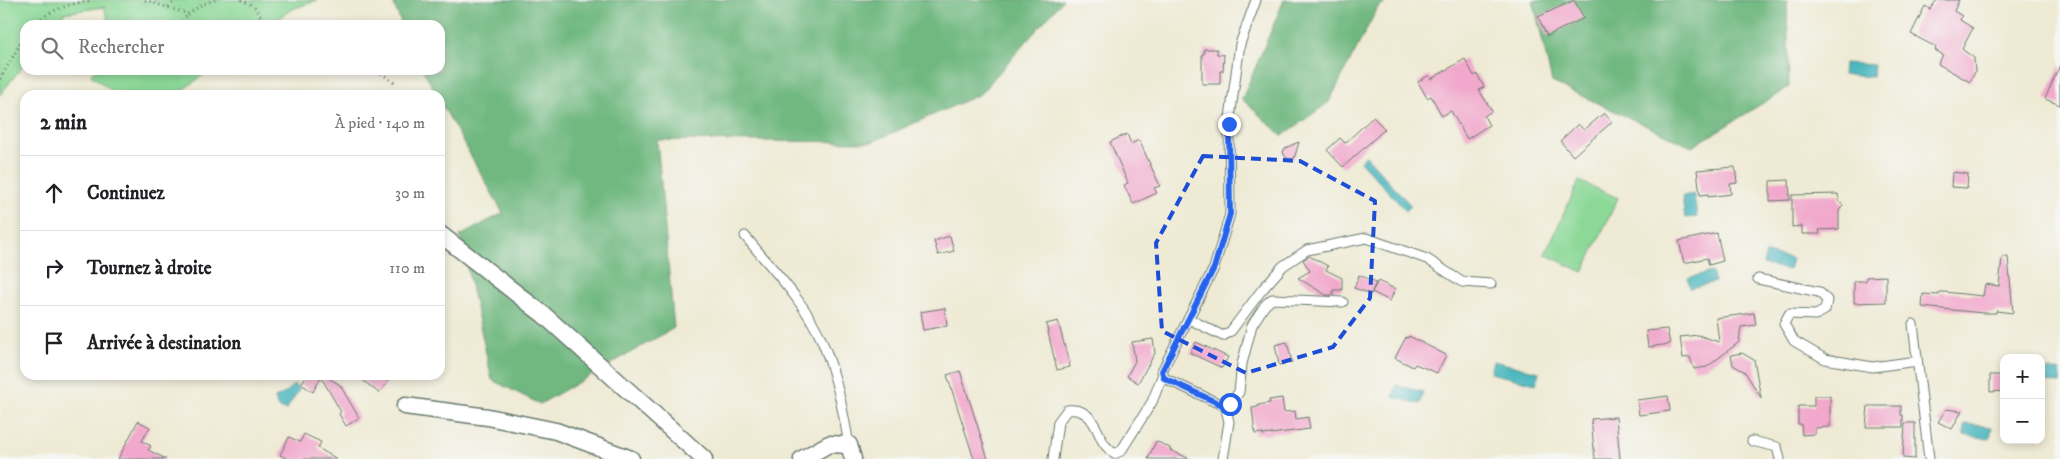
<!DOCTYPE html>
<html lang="fr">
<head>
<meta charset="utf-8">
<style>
	:root { --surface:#fff; --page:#f2f2f2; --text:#202124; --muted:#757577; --line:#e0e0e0 }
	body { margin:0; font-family:"IM FELL DW Pica",serif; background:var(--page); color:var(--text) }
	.controls { position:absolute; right:15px; bottom:15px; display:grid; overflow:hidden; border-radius:10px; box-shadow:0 2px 8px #0003 }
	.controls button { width:45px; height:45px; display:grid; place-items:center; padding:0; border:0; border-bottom:1px solid var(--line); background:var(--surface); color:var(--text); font:25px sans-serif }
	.stop { position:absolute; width:15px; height:15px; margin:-11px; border:4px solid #2563eb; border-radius:50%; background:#fff }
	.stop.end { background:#2563eb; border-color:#fff; box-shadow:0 1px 5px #0008 }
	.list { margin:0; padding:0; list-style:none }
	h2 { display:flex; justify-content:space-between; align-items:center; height:65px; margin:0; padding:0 20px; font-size:21px }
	h2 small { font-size:16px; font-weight:400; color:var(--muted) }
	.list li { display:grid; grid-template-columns:32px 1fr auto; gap:15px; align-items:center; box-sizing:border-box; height:75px; padding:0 20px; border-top:1px solid var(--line) }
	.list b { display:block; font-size:19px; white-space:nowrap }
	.list em { font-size:16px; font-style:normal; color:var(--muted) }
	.icon { flex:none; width:28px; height:28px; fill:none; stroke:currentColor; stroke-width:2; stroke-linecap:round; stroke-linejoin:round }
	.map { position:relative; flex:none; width:2060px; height:459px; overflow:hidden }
	.search { position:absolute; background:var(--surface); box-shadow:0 2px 8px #0003; left:20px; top:20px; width:425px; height:55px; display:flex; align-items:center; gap:12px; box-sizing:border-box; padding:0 18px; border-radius:15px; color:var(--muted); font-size:19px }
	.panel { position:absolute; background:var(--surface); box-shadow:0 2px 8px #0003; left:20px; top:90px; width:425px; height:290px; border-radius:15px }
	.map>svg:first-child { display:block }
	.green { fill:#8bd897; stroke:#558a66 }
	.forest { fill:#70b880; stroke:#487a5a }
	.water { fill:#47b6be; stroke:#337a79 }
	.building { fill:#f1a8cc }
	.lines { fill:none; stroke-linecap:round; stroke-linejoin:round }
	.lane-casing { stroke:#677a6c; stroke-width:11 }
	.street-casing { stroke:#677a6c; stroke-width:19 }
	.path { stroke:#677a6c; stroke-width:3; stroke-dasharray:1 4; stroke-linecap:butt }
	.lane { stroke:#fff; stroke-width:9 }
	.street { stroke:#fff; stroke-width:16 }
	.route { stroke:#2563eb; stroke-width:6 }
	.marked { fill:none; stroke:#1d4ed8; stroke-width:4; stroke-dasharray:10 6; stroke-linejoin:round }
</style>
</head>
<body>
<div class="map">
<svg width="2060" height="459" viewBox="0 0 2060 459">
	<rect width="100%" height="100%" fill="#f6f6f2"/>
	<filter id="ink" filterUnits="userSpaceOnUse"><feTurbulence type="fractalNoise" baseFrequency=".02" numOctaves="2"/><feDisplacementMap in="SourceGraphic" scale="10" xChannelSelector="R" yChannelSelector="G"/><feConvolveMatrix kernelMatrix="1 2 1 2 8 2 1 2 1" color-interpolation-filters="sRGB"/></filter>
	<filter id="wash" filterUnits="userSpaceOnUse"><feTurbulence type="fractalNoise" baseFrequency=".0096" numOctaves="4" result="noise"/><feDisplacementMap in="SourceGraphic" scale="20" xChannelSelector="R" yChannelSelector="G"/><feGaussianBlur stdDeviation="1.12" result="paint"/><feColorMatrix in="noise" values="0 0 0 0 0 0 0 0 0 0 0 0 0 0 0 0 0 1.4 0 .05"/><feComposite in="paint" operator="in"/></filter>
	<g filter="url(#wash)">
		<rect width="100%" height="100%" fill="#eeead4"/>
		<path class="green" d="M0,0H317L290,10L270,25H110L104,7L64,13L55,25H25V63L0,95Z
			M94,70H210L176,95H117L91,75Z
			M1579,181L1618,198L1583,272L1545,254Z"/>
		<path class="forest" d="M392,0H1063L980,94L872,142L657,140L674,328L540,404L492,380L460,236L503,213L440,101V95H437L423,70H440V25H402Z
			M1284,0H1389L1378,7L1329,102L1282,136L1242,99Z
			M1533,0H1787L1789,87L1692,147L1552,82Z"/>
		<path class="water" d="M1844,63L1874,65L1873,77L1843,75Z
			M1366,156L1411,206L1406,211L1360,161Z
			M1694,194L1697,217L1685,218L1682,196Z
			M1766,253L1792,259L1789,270L1763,264Z
			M1712,272L1715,282L1690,288L1688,278Z
			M1493,361L1539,372L1536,384L1490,373Z
			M2041,369L2060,371V383L2041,382Z
			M295,385L299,390L286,410L278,408L275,398L287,392L292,386Z
			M1396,385L1423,392L1420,404L1393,397Z
			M1965,424L1992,427L1990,439L1964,435Z"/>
		<g id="blocks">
			<path class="building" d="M1574,0L1584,18L1547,36L1538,17Z
				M1937,0H1959L1954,11L1962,16L1960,20L1973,28L1962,49L1974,58L1975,72L1970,82L1938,64L1943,55L1935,50L1936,47L1911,34L1925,6L1930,9Z
				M1204,49H1217V54L1224,55L1223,71H1220V84H1202V54H1204Z
				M1465,59L1474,76L1477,74L1484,87L1479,90L1492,111L1484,116L1489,125L1467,139L1451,111L1442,116L1431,96L1427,98L1418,82L1429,75L1431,79Z
				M2060,65V105L2045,99Z
				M1604,113L1612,122L1573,156L1560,141L1578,124L1584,130Z
				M1373,117L1385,129L1343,167L1327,150L1340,138L1345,143Z
				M1127,134L1131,144L1139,140L1160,186L1154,188L1157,193L1133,204L1124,185L1128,183L1110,142Z
				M1299,142L1294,159L1286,158L1283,152L1285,148Z
				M1735,167L1737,183L1730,184L1731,194L1708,197V194L1700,195L1697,170Z
				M1952,172L1968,174L1967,188L1951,187Z
				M1789,180L1790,200L1770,201V181Z
				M1838,194L1839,201L1843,205L1839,211V229L1819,230L1820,234H1802V226L1792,227V195Z
				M1717,233L1723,261L1709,265L1707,258L1684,263L1679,241Z
				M950,236L954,251L938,255L934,241Z
				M1309,256L1328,266L1326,270L1342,278V290H1333V295H1326L1298,278L1310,271L1303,260Z
				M2002,257H2008L2013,313L1996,311V313H1983L1922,307L1923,294L1939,295V292H1944L1983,296L1985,284L1999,286Z
				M1359,275L1376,282L1371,294L1354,288Z
				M1886,276V302L1854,303V281H1866V277Z
				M1378,281L1395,289L1390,301L1372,292Z
				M945,308L947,326L923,330L920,312Z
				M1754,313L1756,325L1741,327L1739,342L1707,367L1694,369L1690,357L1683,358L1680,337L1698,335L1719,342L1716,318Z
				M1058,321L1070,367L1057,370L1046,324Z
				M1667,329L1670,344L1648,347L1646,331Z
				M1409,336L1446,355L1437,373L1415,364L1413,367L1395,358L1406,337L1408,338Z
				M1153,339L1155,353L1138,383L1127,376L1135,361L1132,342Z
				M1196,342L1228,357L1222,368L1190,353Z
				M1287,342L1292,362L1279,365L1275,345Z
				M1742,353L1754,360L1761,398L1745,372L1733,365L1731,355Z
				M960,371L988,459H974L947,375Z
				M307,375H324L340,385L359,418L346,426L339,414L341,412L321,377L313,392L301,384Z
				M356,375H380L388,382L379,393Z
				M1990,375H2004V391L1990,392Z
				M1668,396L1670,411L1639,415L1637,400Z
				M1814,396H1830V427L1815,428V434L1802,435L1801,424H1798V406H1814Z
				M1282,398L1284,412L1295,411L1296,419L1308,417L1310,429L1263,435L1262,433L1255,434L1252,408L1258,407V405L1270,403L1269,400Z
				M1868,406H1901V415H1903V427H1866Z
				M1946,409L1962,411L1952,429L1938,422Z
				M1616,417L1620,459H1595L1591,419Z
				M138,421L150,427L142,441L151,446L148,450L166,459H118Z
				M1905,423H1915V459L1903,458Z
				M304,434L321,442L318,448L337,459H288L280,455L289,437L300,442Z
				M1156,441L1170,448V450L1190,459H1148Z"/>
		</g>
	</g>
	<g filter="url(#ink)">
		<use href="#blocks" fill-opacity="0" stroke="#677a6c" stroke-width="1"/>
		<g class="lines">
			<g class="lane-casing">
				<path id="lane" d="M1256,0L1240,44L1229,125L1230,214L1214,268L1162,371L1164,378L1220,404H1230L1239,392L1242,364L1252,325L1265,305L1272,299L1343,302
					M745,236C772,269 805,302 822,341C836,374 843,410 849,445
					M1758,279L1819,292L1827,300L1825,310L1816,315L1789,314L1784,324L1794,341L1825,359L1873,367L1917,361
					M1189,319L1223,336L1231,331L1261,291L1283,266L1307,250L1366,238L1427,259L1462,282L1491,284
					M1913,324L1929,459
					M1752,441L1777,447L1780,459
					M1053,459L1058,422L1067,410C1090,407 1095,426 1103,442C1106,447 1110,450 1114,454L1121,451L1152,402L1163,374
					M1223,459L1229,422L1225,404"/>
			</g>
			<g class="street-casing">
				<path id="street" d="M440,234L544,315L704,459
					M405,406L488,417L556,431L631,459
					M802,459L829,444L849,445L853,459"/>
			</g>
			<path class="path" d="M145,0L188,14L203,4L215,0
				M241,0L254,6L266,25
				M168,7L177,0
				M34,25C50,9 70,4 92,0
				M179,25L188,14
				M377,70L396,84
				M0,79L25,36"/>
			<use href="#lane" class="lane"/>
			<use href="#street" class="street"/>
		</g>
	</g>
	<g class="lines" filter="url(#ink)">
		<path class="route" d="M1229,124L1230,214L1214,268L1162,371L1164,378L1220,404H1230"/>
	</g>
	<path class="marked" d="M1203,156L1300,161L1375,201L1370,298L1333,347L1246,373L1162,331L1156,243Z"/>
</svg>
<div class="controls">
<button>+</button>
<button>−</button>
</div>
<div class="stop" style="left:1230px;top:404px"></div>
<div class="stop end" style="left:1229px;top:124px"></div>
<div class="search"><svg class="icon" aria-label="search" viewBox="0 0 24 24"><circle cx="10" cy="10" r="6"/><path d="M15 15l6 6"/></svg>Rechercher</div>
<section class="panel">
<h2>2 min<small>À pied · 140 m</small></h2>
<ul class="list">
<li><svg class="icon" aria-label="ahead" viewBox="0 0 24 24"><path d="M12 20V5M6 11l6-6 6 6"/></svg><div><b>Continuez</b></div><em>30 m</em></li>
<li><svg class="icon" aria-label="right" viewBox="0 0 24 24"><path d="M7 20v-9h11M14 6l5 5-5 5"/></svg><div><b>Tournez à droite</b></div><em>110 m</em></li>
<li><svg class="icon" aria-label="arrive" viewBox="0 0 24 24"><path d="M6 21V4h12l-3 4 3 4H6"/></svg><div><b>Arrivée à destination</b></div></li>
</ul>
</section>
</div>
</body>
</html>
